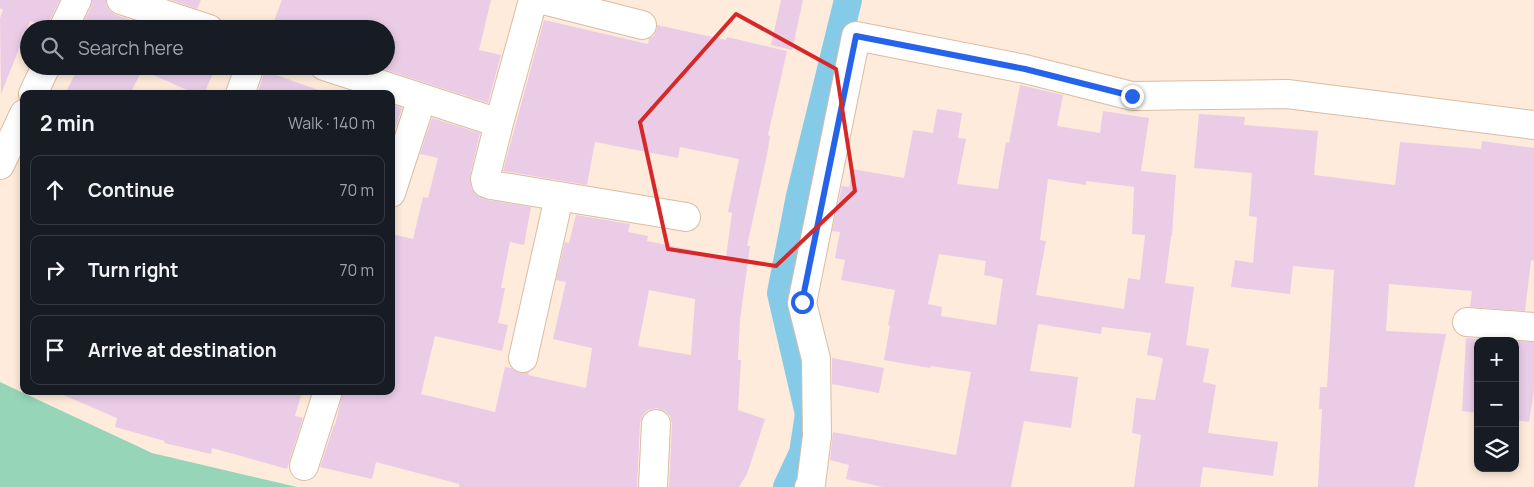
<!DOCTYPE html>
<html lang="en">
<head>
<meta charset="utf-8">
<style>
	:root { --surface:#171b24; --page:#242831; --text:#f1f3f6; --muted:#9ea1a6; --line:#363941 }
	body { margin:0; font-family:Manrope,sans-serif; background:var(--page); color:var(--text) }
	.controls { position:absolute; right:15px; bottom:15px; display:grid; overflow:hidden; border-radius:10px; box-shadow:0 2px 8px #0003 }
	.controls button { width:45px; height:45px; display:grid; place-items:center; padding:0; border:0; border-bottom:1px solid var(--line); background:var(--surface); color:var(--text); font:25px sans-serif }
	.stop { position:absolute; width:15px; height:15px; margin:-11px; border:4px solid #2563eb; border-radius:50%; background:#fff }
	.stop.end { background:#2563eb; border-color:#fff; box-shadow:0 1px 5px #0008 }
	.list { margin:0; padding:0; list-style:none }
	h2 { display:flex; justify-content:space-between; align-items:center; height:65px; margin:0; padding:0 20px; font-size:21px }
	h2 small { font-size:16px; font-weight:400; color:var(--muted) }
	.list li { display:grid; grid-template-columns:32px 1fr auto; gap:15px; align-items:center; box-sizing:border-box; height:70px; margin:0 10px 10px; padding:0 10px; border:1px solid var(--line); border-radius:10px }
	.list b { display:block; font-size:19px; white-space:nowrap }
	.list em { font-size:16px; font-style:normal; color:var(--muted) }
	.icon { flex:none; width:28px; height:28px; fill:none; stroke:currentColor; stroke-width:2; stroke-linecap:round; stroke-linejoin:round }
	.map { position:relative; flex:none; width:1534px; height:487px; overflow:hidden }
	.search { position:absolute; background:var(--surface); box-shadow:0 2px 8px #0003; left:20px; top:20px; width:375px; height:55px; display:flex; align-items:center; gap:12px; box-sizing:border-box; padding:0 18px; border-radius:28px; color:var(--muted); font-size:19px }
	.panel { position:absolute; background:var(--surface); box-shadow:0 2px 8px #0003; left:20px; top:90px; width:375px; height:305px; border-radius:10px }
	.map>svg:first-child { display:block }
	.green { fill:#96d5b8 }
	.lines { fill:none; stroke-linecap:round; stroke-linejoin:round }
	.canal { stroke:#85cae7; stroke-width:28 }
	.building { fill:#eacce7; fill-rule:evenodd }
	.minor-casing { stroke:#dabca3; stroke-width:30 }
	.minor { stroke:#fff; stroke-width:28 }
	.route { stroke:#2563eb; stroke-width:6 }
	.marked { fill:none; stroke:#d62828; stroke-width:4; stroke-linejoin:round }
</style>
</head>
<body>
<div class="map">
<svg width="1534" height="487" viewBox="0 0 1534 487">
	<rect width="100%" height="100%" fill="#feebdb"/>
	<path class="green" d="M0,382L152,453L297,487H0Z"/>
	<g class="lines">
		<path class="canal" d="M787,487L803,453L809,414L781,293L800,196L848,0"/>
	</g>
	<path class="building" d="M0,0H60L49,22L48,28L30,21L1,94L0,18L3,10L0,8Z
		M92,0H106V4L109,10L116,15L158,29H80L91,7Z
		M171,0H201L197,9Z
		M282,0H491L479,50L501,55L488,103L377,67L386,66V29H271Z
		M781,0H803L792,50L771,45Z
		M544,20L648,44L649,38L654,36L657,29V25L726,40L727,37L787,51L768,135L770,136L767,155L747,246H750L740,320L738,360H741L738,410L765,419L747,474L739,487H669L672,424L670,416L665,411L657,408L648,410L643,415L640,423L637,487H459V484L376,462L372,479L320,467L334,425H335L343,391H391V234L413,239L423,197L428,198L438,158L420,154L432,118L480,133L470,176L471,187L475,194L488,200L531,207L524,245L510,242L501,288H505L498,323L508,325L502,351L435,336L421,394L495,412L505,367L512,368L519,373L529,372L528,375L586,388L592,348L553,339L566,282L556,280L565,242L569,243L576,215L630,224L628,232L648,236L647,241L726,257L732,213L728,212L739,159L680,147L678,158L595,142L587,185L503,171ZM649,290L695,299L691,355L638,346Z
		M79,66H216L204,94H196L142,70L130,94H65Z
		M265,71L321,91L320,94H257Z
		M1020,85L1063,95L1057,126L1100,133L1103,111L1149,118L1141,171L1176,175L1172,236H1171L1165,283L1194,287L1186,345L1209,349L1203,382L1216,385L1208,433L1278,442L1273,476L1203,467L1200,487H1134L1141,435L1132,433L1136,398L1155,400L1163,358L1147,355L1151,333L1102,327L1101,334L1038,324L1030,371L1078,377L1071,428L1024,421L1011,487H883L846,479L849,465L830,460L833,432L956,455L971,372L931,366L930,368L884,360L890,326L888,325L895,290L841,280L845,260L835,258L840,232L832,231L842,186L849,187L852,169L904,178L913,130L933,133L937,109L962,113L958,138L966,139L957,184L998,189L1006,142L1009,143ZM1048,179L1086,185V181L1134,187L1132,234L1145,235L1140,280L1128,278L1124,309L1036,295L1046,241L1040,240ZM939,254L986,261L984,275L1003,279L996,325L941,316L942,307L928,304Z
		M391,104L402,108L391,142Z
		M1199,114L1245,117L1244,125L1318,131L1314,175L1395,185L1400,142L1481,149L1482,141L1534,148V261L1531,260L1525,311L1470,307L1472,291L1389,284L1386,331L1446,334L1414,487H1318L1322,409H1319L1320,387H1327L1334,270L1293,266L1290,294L1231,287L1235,260L1253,263L1257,217L1249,216L1252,173L1194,168Z
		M1466,338L1508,341H1478V413L1462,411Z
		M1515,341L1534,342V391L1529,422L1515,420Z
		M832,358L884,368L879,393L832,384Z
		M54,391H302L295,416L303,418L287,469L212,448L211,454L164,443L165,441L115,427L117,418Z"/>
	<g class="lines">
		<g class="minor-casing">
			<path id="minor" d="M121,0L209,29
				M533,0L499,123L485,179L486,183L491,185L686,217
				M543,0L642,25
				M63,29L77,0
				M324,66L499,123
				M33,94L46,66
				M240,94L250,66
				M0,165L24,114
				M391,193L422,98
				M1467,322L1534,327
				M523,358L559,197
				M304,466L328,391
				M653,487L656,424
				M809,487L811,484L817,436L816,359L802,303L856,36L1025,69L1132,96L1287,94L1534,125"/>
		</g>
		<use href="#minor" class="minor"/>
	</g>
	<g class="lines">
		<path class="route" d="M802,302L856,36L1025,69L1132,96"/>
	</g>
	<path class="marked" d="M736,14L836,69L855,191L776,266L668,249L640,122Z"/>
</svg>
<div class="controls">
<button>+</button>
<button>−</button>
<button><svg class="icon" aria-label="layers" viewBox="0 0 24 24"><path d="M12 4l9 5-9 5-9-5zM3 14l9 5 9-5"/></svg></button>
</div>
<div class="stop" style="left:802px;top:302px"></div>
<div class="stop end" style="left:1132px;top:96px"></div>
<div class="search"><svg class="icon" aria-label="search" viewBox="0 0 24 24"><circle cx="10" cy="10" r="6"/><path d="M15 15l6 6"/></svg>Search here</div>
<section class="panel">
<h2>2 min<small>Walk · 140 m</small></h2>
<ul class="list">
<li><svg class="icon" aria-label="ahead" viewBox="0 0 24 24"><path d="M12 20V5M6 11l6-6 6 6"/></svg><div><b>Continue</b></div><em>70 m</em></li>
<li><svg class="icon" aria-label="right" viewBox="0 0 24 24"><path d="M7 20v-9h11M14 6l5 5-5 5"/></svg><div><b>Turn right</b></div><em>70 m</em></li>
<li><svg class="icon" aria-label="arrive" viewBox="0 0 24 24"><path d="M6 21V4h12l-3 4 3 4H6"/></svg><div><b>Arrive at destination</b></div></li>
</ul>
</section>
</div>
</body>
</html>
